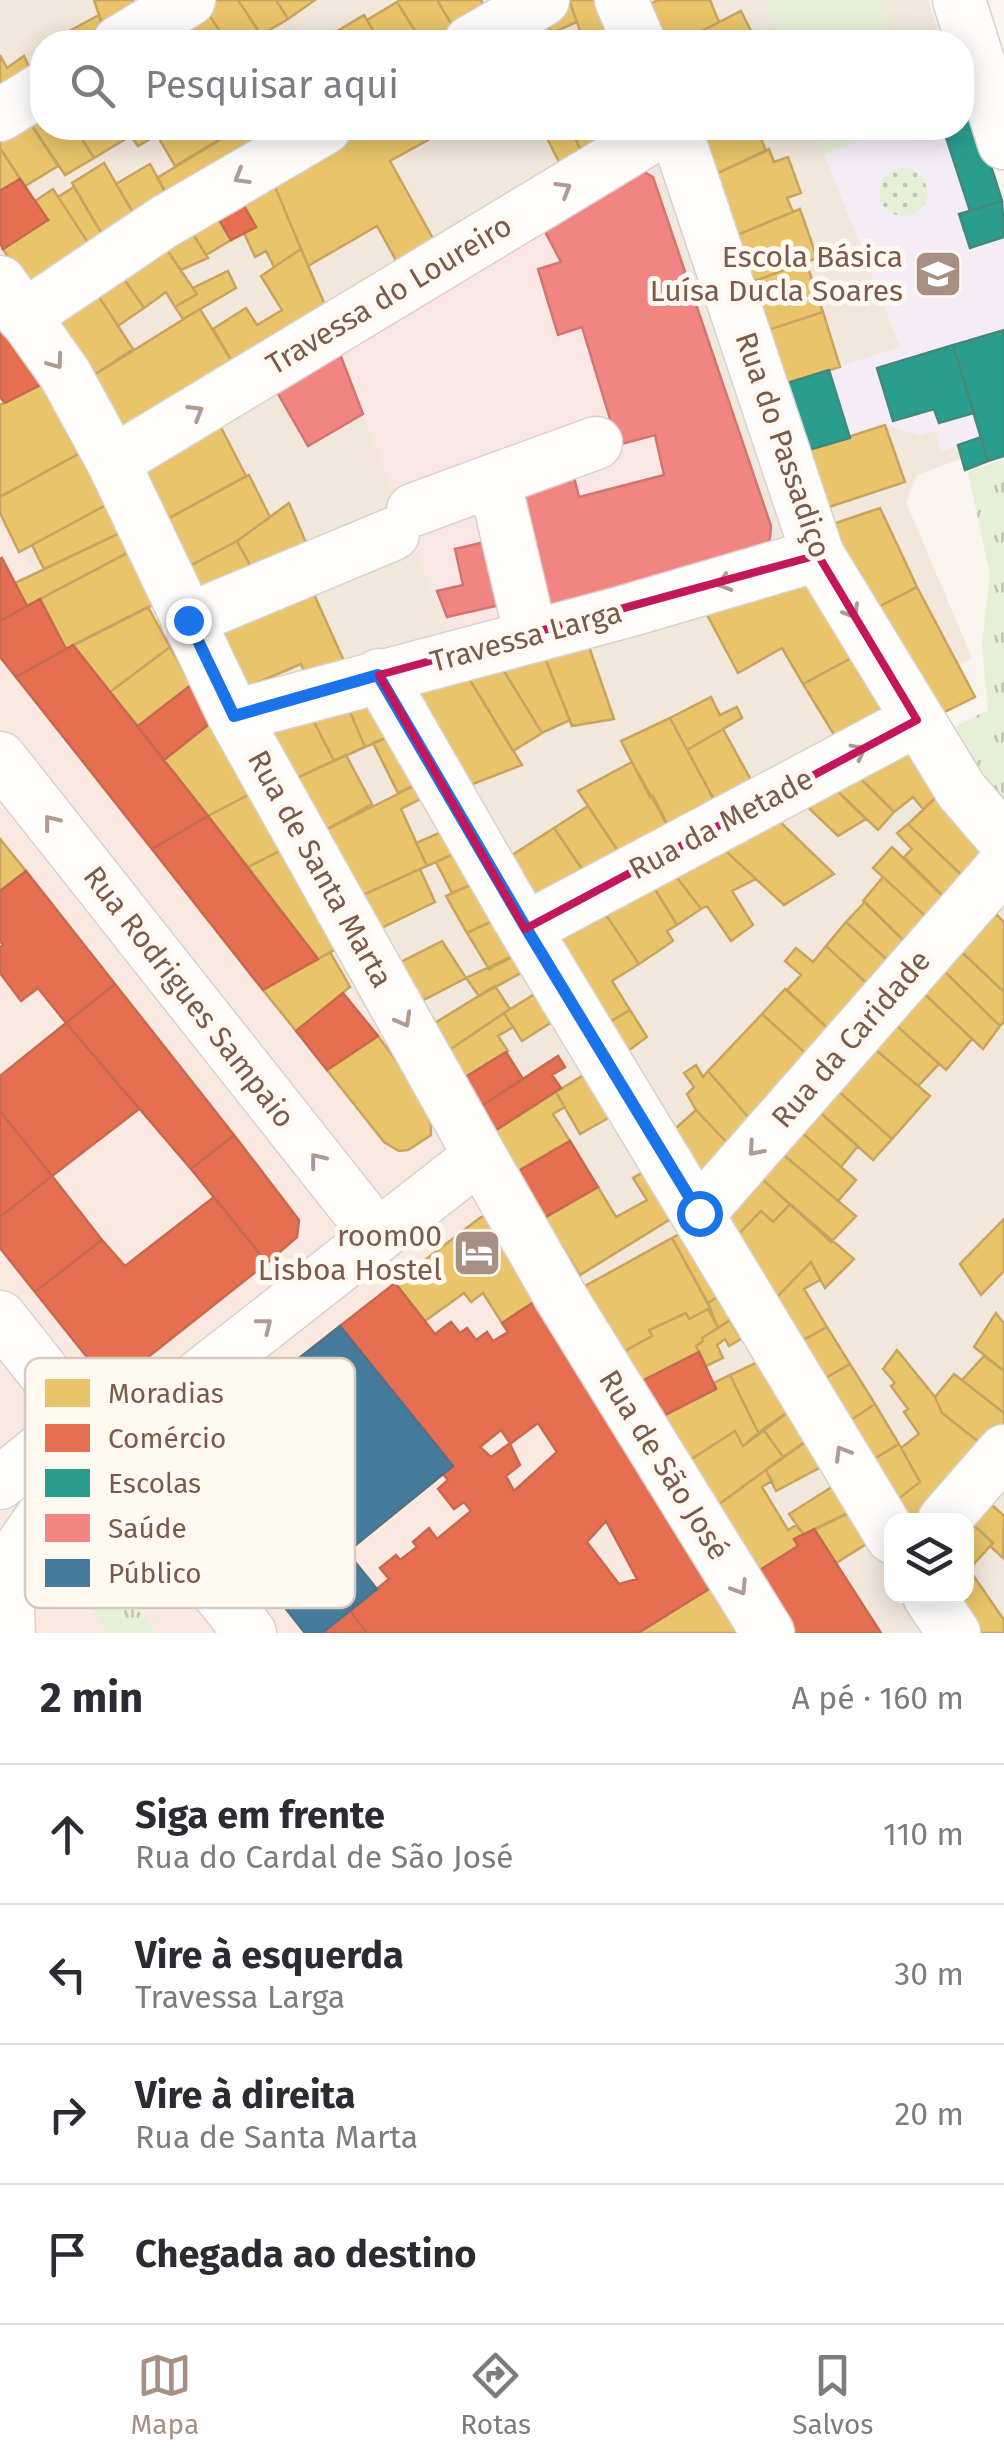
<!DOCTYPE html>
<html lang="pt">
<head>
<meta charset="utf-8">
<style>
	:root { --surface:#fff; --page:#f7f7f7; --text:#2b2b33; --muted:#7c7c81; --line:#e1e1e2; --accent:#a79083 }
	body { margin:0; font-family:"Fira Sans",sans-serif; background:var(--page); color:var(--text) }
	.controls { position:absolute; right:30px; bottom:30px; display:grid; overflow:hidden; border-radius:20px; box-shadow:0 5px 25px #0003 }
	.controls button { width:90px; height:90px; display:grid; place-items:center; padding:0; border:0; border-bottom:2px solid var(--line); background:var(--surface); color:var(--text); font:50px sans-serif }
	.stop { position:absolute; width:30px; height:30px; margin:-22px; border:8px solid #1a73e8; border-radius:50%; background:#fff }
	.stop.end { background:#1a73e8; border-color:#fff; box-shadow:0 2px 10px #0008 }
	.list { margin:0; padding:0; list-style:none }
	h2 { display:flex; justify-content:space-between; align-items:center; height:130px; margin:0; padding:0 40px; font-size:42px }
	h2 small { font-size:32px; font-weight:400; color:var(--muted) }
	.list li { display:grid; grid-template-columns:65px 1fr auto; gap:30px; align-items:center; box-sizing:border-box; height:140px; padding:0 40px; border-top:2px solid var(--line) }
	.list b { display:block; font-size:38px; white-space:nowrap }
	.list p { margin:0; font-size:32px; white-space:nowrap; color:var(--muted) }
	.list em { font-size:32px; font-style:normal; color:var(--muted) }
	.icon { flex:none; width:55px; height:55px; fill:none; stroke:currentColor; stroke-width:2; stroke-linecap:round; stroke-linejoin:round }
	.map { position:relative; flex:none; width:1004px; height:1633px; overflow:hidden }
	.search { position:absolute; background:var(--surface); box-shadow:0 5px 25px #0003; left:30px; right:30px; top:30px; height:110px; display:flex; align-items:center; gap:25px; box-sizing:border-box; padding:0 35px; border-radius:40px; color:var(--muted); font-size:38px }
	.sheet { height:690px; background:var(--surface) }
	nav { display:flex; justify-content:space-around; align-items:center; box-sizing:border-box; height:140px; border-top:2px solid var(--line); background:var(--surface); font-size:28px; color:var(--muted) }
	nav a { display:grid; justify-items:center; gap:5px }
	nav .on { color:var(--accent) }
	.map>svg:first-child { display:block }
	.residential { fill:#f2e7db; fill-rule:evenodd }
	.commercial { fill:#f9e9e1 }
	.education { fill:#f5ecf5 }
	.medical { fill:#fbe6e6 }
	.grass { fill:url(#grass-tufts) }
	.park { fill:url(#park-dots) }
	.pitch { fill:#e6f0d7 }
	.homes { fill:#e9c46a; stroke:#c8a460; stroke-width:2.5 }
	.shops { fill:#e76f51; stroke:#c7694f; stroke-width:2.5; fill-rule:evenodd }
	.schools { fill:#2a9d8f; stroke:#42897a; stroke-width:2.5 }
	.health { fill:#f28482; stroke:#ce7771; stroke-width:2.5 }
	.public { fill:#457b9d; stroke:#557184; stroke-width:2.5 }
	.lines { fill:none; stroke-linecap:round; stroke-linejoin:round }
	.minor-casing { stroke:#d9d1cc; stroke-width:55 }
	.minor { stroke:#fefdfc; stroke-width:52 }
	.oneway { stroke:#af9b91 }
	.route { stroke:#1a73e8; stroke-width:12 }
	.marked { fill:none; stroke:#c2185b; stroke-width:8; stroke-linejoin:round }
	.labels { text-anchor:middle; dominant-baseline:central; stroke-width:10; stroke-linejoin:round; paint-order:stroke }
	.poi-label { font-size:30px; fill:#7b5a4a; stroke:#fff9f1; text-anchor:end }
	.street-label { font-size:30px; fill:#7b5a4a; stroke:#fff9f1 }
	.key { fill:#fff9f1; stroke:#d7c9bf; stroke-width:2.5 }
	.key-label { font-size:28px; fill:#7b5a4a }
</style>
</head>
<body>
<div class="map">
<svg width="1004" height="1633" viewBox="0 0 1004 1633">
	<defs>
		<pattern id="grass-tufts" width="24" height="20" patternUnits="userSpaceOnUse" patternTransform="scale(2.5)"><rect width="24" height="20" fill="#e6f0d7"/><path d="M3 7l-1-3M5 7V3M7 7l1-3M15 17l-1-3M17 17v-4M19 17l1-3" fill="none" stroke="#bfc5b0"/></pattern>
		<pattern id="park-dots" width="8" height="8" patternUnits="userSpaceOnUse" patternTransform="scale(2.5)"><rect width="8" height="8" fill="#e6f0d7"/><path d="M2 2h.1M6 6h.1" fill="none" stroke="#bfc5b0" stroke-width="1.8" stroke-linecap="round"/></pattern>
	</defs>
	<rect width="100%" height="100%" fill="#f9f4ee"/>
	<path class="residential" d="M0,0H929L941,42H42V128H962L1004,443L917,475L906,502L972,658L891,699L1004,828V1633H783L475,1155L0,524ZM892,1520H966V1596H892Z"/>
	<path class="commercial" d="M0,524L475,1155L749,1633H0Z"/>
	<path class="education" d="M962,85L991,154L1004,201V456L965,470L958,446L941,451L936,431L920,436L885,425L850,438L774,387L900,347L824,154L890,128H962Z"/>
	<path class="medical" d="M641,170L653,177L771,526L766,547L447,633L335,341Z"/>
	<path class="grass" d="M1004,459V808L945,732L988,710L982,644L990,575L968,472Z
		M111,1586L124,1593L156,1633H109L95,1615L91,1602L98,1590Z"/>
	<path class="park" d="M879 192a24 24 0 1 1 48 0a24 24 0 1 1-48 0Z"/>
	<path class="pitch" d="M764,0H880L897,42H780Z
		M814,128H890L824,154Z"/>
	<path class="homes" d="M94,0H133L139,16L106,37Z
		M199,0L227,42H149Z
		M199,0H238L266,42H227Z
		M238,0H276L288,19L261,35Z
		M276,0H315L288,19Z
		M400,0H437L458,35L445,42H422L397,2Z
		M437,0H481L489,16L458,35Z
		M569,0L577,22L552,33L540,10Z
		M569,0H616L627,29L602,42H584Z
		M658,0H710L719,22L680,42H652L638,10Z
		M397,2L422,42H380L367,20Z
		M540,10L557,42H507Z
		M741,11L754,37L744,42H680Z
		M99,15L106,37L98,42H49Z
		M364,15L380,42H342L336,32Z
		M0,55L7,68L24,56L36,82L0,104Z
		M42,100V128H75L94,158L65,175L23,112Z
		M23,112L58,166L25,186L0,148V127Z
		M75,128H120L127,138L94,158Z
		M143,128H224L216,133L220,139L175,166L157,135L138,146L130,135Z
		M240,128H247L261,152L174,207L157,178Z
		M340,128H420L428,140L390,161L441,253L404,275L377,226L308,266L268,170Z
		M542,128H560L562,133L571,129L586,162L565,174Z
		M601,128L610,152L586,162L571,129Z
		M695,128H757L766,151L703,180Z
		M0,148L20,179L0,191Z
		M769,149L774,162L788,157L801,193L787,198L793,212L725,240L703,180Z
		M104,163L141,226L109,246L72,183Z
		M150,164L174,207L141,226L116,184Z
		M268,170L301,249L274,267L266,251L255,257L244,233L256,227L235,190Z
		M74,187L109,246L96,255L58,197Z
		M53,189L96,255L34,296L3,249L48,220L35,201Z
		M210,204L231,240L206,255L184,220Z
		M800,209L817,258L741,286L725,240Z
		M184,220L208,258L181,270L158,237Z
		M158,237L197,294L175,307L166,292L144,308L115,266Z
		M301,249L331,319L240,375L213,329L246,308L257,325L282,310L261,276Z
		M806,262L823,312L756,334L741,286Z
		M115,266L144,308L118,326L90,283Z
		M228,271L236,288L183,319L175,307L197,294L193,288Z
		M90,283L133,349L91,377L48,312Z
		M200,309L240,375L125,445L91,377Z
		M823,312L840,367L774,387L756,334Z
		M48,381L80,453L0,497V405Z
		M213,412L246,476L162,522L134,463Z
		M885,425L905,482L814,512L795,454Z
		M80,453L108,504L19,552L0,513V497Z
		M249,475L270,517L237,541L186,568L162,522Z
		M289,503L314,561L260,584L237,541Z
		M108,504L122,532L44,569L32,545Z
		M880,508L917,587L865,614L827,526Z
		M122,532L131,551L27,606L15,583Z
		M237,541L260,584L206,607L186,568Z
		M131,551L155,604L66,649L40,599Z
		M810,577L859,654L803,684L782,648L738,673L704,609Z
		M308,581L344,661L305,674L301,664L245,688L215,620Z
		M917,587L975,697L928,720L865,614Z
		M148,607L170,647L110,692L73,645Z
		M586,638L614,719L572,726L541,648Z
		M170,647L191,685L138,726L110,692Z
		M541,648L570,720L542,733L496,658Z
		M859,654L897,717L841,746L803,684Z
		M496,658L542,733L513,751L462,667Z
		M462,667L522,765L455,791L393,685Z
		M375,691L401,732L365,747L344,698Z
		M711,697L720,715L737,707L742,718L687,750L670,718Z
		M344,698L365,747L334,761L308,710Z
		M308,710L334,761L290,781L262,726Z
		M670,718L720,811L674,837L653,796L650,797L621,741Z
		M213,721L254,792L208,816L164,760Z
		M723,729L757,791L720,811L687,750Z
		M401,732L428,779L398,793L373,743Z
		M909,737L945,789L923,809L913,797L894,812L850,768Z
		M346,755L372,804L318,834L290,781Z
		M632,762L674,837L626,863L578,791Z
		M850,768L894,812L878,830L826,780Z
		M428,779L436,791L401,809L427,866L352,900L318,834Z
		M826,780L866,819L838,836L797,797Z
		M945,789L1003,849L971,884L908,824Z
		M254,792L284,849L248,867L208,816Z
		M588,806L620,854L586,875L554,828Z
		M770,812L834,874L784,905L715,841Z
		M908,824L971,884L952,905L904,857L912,849L897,833Z
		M450,828L462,850L427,866L416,843Z
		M554,828L586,875L533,902L506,859Z
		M0,839L26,871L0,891Z
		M715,841L756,879L732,891L753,925L731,941L707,906L701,909L669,867Z
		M892,847L952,905L934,924L873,868Z
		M284,849L340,947L318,959L248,867Z
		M462,850L477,882L452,893L436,862Z
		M669,867L701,909L677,925L648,878Z
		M420,869L435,902L369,934L352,900Z
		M883,877L934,924L912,949L863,901Z
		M648,878L677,925L667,931L673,941L639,964L598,903Z
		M477,882L503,916L467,933L446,896Z
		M865,902L912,949L895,967L846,922Z
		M598,903L639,964L612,981L630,1010L601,1027L542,934Z
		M986,904L1004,922V992L951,942Z
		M503,916L529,948L489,969L467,933Z
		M846,922L895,967L874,990L826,946Z
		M442,941L466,978L412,1006L389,968Z
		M951,942L1004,992V1022L1000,1026L934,961Z
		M826,946L874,990L835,1035L787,990L801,975L785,961L796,948L813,962Z
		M529,948L539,963L479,996L466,978Z
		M330,952L350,987L296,1031L263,990Z
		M934,961L1000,1026L983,1049L914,984Z
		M554,982L571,1010L522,1041L504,1013Z
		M914,984L972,1039L946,1070L886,1016Z
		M495,986L510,1009L442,1055L425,1029Z
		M785,989L835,1035L813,1060L762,1014Z
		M630,1010L647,1037L620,1057L601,1027Z
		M504,1013L513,1027L498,1036L508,1051L459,1081L442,1055Z
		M762,1014L813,1060L756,1126L708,1071Z
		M886,1016L939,1064L918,1086L864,1040Z
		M378,1036L430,1107L431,1135L408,1150L399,1151L384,1142L327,1070Z
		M864,1040L930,1096L892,1139L828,1082Z
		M605,1062L631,1105L580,1134L556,1092Z
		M696,1065L703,1077L708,1071L756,1126L734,1150L696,1110L687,1094L694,1087L684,1073Z
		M828,1082L892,1139L873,1160L809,1103Z
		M556,1092L565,1107L553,1114L570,1141L515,1173L490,1134Z
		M809,1103L858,1146L841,1167L791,1123Z
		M696,1110L734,1150L708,1179L669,1134Z
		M791,1123L856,1180L838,1201L772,1145Z
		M772,1145L856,1216L831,1242L751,1169Z
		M662,1161L690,1207L580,1275L544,1218L598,1187L616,1217L647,1200L633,1178Z
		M751,1169L790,1204L773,1222L761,1211L725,1248L706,1216Z
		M790,1204L854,1259L825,1288L811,1262L773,1301L725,1248L761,1211L773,1222Z
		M481,1217H488L546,1294L502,1323L483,1293L471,1302L464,1293L425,1321L395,1283Z
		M1004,1219V1271L981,1295L960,1264Z
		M698,1224L733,1287L708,1303L672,1238Z
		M672,1238L710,1308L689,1319L686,1313L649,1330L652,1336L623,1352L585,1286Z
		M811,1262L820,1280L804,1289L827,1327L787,1349L773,1301Z
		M733,1287L747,1309L718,1328L708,1303Z
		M708,1309L718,1328L702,1338L703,1341L696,1346L699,1352L640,1382L623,1352L652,1336L649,1330L686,1313L689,1319Z
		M996,1313L1004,1324V1371L974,1347Z
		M730,1320L741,1339L729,1346L725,1339L717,1345L723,1358L706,1366L696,1346L703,1341L702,1338Z
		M827,1327L850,1364L810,1387L787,1349Z
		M897,1350L935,1397L942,1413L994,1454L931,1520H892L884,1510L920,1482L901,1448L919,1434L904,1412L908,1409L891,1386L895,1383L883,1369Z
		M773,1355L802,1402L759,1434L730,1375Z
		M984,1356L1004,1371V1413L962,1380Z
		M850,1364L875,1404L836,1430L810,1387Z
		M954,1374L1004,1413V1441L994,1454L942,1413L935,1397Z
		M730,1375L759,1434L743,1446L735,1431L687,1462L661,1417L716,1389L714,1383Z
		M802,1402L821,1431L783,1457L763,1429Z
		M875,1404L899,1444L859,1468L836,1430Z
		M763,1429L783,1457L714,1508L687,1462L735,1431L743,1446Z
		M821,1431L836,1459L776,1491L766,1470Z
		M899,1444L920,1482L884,1510L859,1468Z
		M766,1470L772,1481L762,1487L788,1530L796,1525L804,1535L794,1539L798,1546L752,1575L714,1508Z
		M846,1478L863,1506L804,1535L789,1514Z
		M979,1493L1004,1516L1003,1558L990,1546L993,1543L962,1514Z
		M863,1506L879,1536L836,1563L814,1529Z
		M962,1514L993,1543L969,1569L966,1565V1520Z
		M966,1565L1004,1620V1633H965L940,1596H966Z
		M720,1582L746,1633H638Z"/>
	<path class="shops" d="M20,179L48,220L3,249L0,243V191Z
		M235,190L256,227L231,240L210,204Z
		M0,320L48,381L5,403L0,397Z
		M2,558L27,606L0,621V559Z
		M40,599L66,649L16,677L0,657V621Z
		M73,645L208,816L152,849L16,677Z
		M191,685L213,721L164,760L138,726Z
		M208,816L318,959L263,990L152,849Z
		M26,871L115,984L66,1023L38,988L21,1001L0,973V947L3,945L0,941V891Z
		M115,984L234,1135L191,1169L66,1023Z
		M343,993L378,1036L327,1070L296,1031Z
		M66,1023L139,1109L52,1176L0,1111V1076Z
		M506,1052L523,1079L475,1110L459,1081Z
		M558,1056L565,1067L552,1075L561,1088L490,1134L475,1110Z
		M0,1111L52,1176L0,1217Z
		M234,1135L299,1220L297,1237L267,1263L191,1169Z
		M570,1141L598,1187L544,1218L515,1173Z
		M52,1176L102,1240L35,1292L0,1248V1217Z
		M214,1197L267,1263L128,1373L111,1379L102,1376L35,1292L102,1240L125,1266Z
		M395,1283L435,1334L451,1322L460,1333L467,1328L476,1340L487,1332L493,1341L508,1332L502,1323L537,1300L720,1582L638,1633H367L350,1611L389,1579L380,1568L396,1555L400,1560L417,1547L413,1542L429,1528L437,1539L471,1511L464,1502L454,1509L438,1489L448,1480L443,1474L453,1466L340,1326ZM538,1423L557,1452L514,1491L506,1476L520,1465L510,1444ZM501,1430L510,1443L491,1457L480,1447ZM606,1521L637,1579L619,1584L587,1542Z
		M699,1352L716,1389L661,1417L640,1382Z
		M814,1529L881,1633H786L752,1575L798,1546L794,1539Z
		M350,1611L367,1633H322Z"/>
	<path class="schools" d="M965,84L1002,201L970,211L943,128H962V85Z
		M1002,201L1004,237L970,248L959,214Z
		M1004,330V456L988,461L953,345Z
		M953,345L974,413L939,423L934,409L893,421L877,368Z
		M829,370L850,438L795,454L774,387Z
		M981,437L988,461L965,470L958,445Z"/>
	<path class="health" d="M641,170L653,177L771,526L770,538L766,547L541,609L510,489L573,473L579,497L664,475L655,435L618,445L582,327L558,335L538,269L561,262L540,222Z
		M335,341L363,414L308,446L270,380Z
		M485,542L513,602L447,617L437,591L463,585L455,549Z"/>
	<path class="public" d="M340,1326L453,1466L347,1552L377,1589L322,1633H305L187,1484L180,1462L192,1442Z"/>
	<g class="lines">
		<g class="minor-casing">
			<path id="minor" d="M621,0L639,42
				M959,0L1004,143
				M119,42L189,0
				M470,42L543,0
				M0,115L42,89
				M675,128L818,555L961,790L1004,840
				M0,282L65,374L113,462L234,716L480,1156L560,1296L768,1633
				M23,317L164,222L325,128
				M113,462L666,128
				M494,480L596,443
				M413,510L494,480L531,636
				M187,620L393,534
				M379,675L525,929L892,1537
				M234,716L624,612L818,555
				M0,758L378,1236
				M525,929L917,720
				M699,1213L1004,865
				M0,1317L250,1633
				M0,1483L80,1418
				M944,1520L1004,1451
				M929,1596L954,1633
				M9,1633L7,1586L17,1553L41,1518L105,1450L480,1156"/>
		</g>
		<use href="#minor" class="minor"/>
	</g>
	<defs><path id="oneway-chevron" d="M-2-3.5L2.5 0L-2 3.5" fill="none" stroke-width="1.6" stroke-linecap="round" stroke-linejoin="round" transform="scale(2.5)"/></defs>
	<g class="oneway">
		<use href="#oneway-chevron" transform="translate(241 177) rotate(150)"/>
		<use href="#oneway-chevron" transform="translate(564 189) rotate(-31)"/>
		<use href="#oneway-chevron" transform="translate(56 362) rotate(54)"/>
		<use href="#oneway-chevron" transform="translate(196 412) rotate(-31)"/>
		<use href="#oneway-chevron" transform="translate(724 583) rotate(163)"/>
		<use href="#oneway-chevron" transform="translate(852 612) rotate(59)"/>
		<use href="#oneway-chevron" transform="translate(859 751) rotate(-28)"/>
		<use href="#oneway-chevron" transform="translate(51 822) rotate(-128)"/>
		<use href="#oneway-chevron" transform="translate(404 1020) rotate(61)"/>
		<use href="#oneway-chevron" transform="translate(755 1149) rotate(131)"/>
		<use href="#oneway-chevron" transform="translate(317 1160) rotate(-128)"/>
		<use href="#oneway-chevron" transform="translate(265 1325) rotate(-38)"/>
		<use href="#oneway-chevron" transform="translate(842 1453) rotate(-121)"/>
		<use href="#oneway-chevron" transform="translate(740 1588) rotate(58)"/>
	</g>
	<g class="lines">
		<path class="route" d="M188,620L234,716L378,675L526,928L699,1213"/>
	</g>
	<path class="marked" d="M818,555L917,720L525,929L379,675Z"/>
	<defs>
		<g id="school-square" transform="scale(2.5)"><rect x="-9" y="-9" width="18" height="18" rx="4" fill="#a79083" stroke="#fff9f1"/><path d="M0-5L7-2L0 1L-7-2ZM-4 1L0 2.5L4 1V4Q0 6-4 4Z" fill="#fff"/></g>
		<g id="hotel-square" transform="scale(2.5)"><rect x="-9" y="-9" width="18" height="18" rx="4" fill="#a79083" stroke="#fff9f1"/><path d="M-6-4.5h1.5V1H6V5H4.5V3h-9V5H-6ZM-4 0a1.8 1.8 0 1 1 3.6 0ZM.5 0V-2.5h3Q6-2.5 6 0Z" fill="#fff"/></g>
	</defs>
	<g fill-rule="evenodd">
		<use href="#school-square" x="938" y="274"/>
		<use href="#hotel-square" x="477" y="1253"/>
	</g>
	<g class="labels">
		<g class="poi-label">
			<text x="903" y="257">Escola Básica<tspan x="903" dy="34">Luísa Ducla Soares</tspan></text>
			<text x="442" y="1236">room00<tspan x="442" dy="34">Lisboa Hostel</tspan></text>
		</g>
		<g class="street-label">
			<text transform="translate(389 295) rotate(-31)">Travessa do Loureiro</text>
			<text transform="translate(783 445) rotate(71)">Rua do Passadiço</text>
			<text transform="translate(526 637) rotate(-15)">Travessa Larga</text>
			<text transform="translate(721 824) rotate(-28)">Rua da Metade</text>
			<text transform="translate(320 869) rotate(61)">Rua de Santa Marta</text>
			<text transform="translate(189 997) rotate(52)">Rua Rodrigues Sampaio</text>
			<text transform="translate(851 1039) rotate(-49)">Rua da Caridade</text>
			<text transform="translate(664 1465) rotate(58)">Rua de São José</text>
		</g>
	</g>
	<rect x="25" y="1358" width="330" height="250" rx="15" class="key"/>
	<rect x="45" y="1379" width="45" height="28" fill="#e9c46a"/>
	<rect x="45" y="1424" width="45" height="28" fill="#e76f51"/>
	<rect x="45" y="1469" width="45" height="28" fill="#2a9d8f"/>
	<rect x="45" y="1514" width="45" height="28" fill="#f28482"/>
	<rect x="45" y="1559" width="45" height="28" fill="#457b9d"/>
	<g class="key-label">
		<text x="108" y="1403">Moradias</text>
		<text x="108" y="1448">Comércio</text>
		<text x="108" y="1493">Escolas</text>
		<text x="108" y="1538">Saúde</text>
		<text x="108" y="1583">Público</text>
	</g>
</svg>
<div class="controls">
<button><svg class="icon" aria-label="layers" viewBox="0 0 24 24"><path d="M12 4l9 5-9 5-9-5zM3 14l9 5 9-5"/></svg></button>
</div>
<div class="stop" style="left:699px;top:1213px"></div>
<div class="stop end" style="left:188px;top:620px"></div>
<div class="search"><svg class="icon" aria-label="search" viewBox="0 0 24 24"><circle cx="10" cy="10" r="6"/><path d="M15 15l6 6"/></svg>Pesquisar aqui</div>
</div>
<section class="sheet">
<h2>2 min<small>A pé · 160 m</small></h2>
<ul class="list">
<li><svg class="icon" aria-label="ahead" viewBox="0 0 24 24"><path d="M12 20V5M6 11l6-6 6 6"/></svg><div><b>Siga em frente</b><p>Rua do Cardal de São José</p></div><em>110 m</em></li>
<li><svg class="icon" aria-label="left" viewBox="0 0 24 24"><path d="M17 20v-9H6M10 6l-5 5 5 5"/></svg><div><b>Vire à esquerda</b><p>Travessa Larga</p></div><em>30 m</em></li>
<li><svg class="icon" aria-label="right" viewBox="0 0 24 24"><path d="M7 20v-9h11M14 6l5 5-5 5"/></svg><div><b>Vire à direita</b><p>Rua de Santa Marta</p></div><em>20 m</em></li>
<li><svg class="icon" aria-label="arrive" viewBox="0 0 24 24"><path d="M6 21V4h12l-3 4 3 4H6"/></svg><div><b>Chegada ao destino</b></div></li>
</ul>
</section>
<nav>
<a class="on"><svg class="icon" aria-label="map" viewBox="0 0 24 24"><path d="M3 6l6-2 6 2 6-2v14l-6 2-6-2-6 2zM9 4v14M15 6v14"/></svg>Mapa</a>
<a><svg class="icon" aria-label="directions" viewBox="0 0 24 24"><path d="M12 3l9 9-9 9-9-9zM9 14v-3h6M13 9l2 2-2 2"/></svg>Rotas</a>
<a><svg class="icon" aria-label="saved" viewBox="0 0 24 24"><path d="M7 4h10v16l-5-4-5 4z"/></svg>Salvos</a>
</nav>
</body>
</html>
